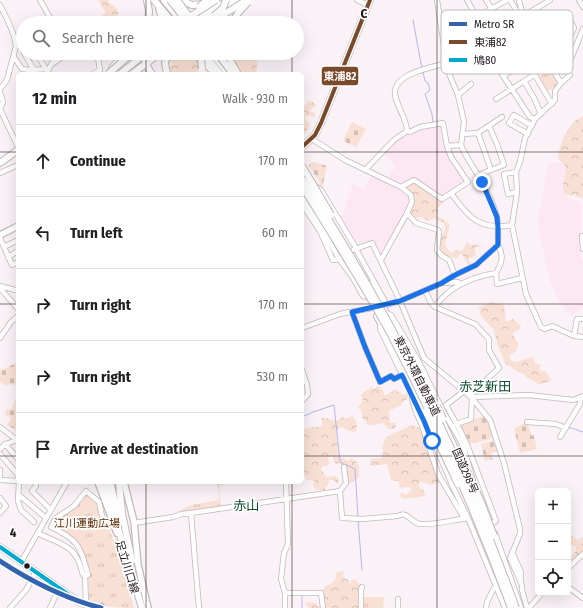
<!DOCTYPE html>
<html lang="en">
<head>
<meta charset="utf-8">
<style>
	:root { --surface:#fff; --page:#f6f6f6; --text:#202124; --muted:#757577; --line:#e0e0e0 }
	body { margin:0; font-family:"Fira Sans Condensed","Noto Sans JP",sans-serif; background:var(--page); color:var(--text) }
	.controls { position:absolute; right:12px; bottom:12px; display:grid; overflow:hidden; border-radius:6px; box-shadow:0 4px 16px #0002 }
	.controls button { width:36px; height:36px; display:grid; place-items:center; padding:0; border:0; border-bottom:1px solid var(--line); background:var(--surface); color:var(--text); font:20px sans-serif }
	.stop { position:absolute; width:12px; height:12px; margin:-9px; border:3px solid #1a73e8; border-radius:50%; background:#fff }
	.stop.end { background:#1a73e8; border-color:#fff; box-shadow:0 1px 4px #0008 }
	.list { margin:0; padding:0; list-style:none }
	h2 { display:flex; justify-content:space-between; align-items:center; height:52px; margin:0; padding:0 16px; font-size:17px }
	h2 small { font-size:13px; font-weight:400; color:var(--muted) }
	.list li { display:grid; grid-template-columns:26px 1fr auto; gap:12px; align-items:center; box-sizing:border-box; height:72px; padding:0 16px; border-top:1px solid var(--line) }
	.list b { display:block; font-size:15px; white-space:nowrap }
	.list em { font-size:13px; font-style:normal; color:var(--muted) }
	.icon { flex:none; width:22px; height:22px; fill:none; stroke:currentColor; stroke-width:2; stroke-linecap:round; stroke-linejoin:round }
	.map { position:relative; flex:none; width:583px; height:608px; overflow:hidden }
	.search { position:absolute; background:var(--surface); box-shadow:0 4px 16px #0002; left:16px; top:16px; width:288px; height:44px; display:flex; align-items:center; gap:10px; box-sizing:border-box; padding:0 14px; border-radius:22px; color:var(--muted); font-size:15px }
	.panel { position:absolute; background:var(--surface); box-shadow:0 4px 16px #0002; left:16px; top:72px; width:288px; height:412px; border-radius:6px }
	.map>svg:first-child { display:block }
	.built { fill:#fde7f2 }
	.forest { fill:url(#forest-crowns) }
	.cemetery { fill:url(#cemetery-stones) }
	.park { fill:url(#park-tufts) }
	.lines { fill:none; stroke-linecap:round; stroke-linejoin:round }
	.stream { stroke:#b3b7ee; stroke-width:1 }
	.river { stroke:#b3b7ee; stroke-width:5 }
	.minor-casing { stroke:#c1b8bc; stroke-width:6 }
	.major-casing { stroke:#c1b8bc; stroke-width:8 }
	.highway-casing { stroke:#c1b8bc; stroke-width:8 }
	.minor { stroke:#fefdfe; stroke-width:4.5 }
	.major { stroke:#fefdfe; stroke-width:5.5 }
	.highway { stroke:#fefdfe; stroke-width:6 }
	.highway-bridge-casing { stroke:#c1b8bc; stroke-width:8; stroke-linecap:butt }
	.highway-bridge { stroke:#fefdfe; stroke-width:6 }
	.bus-1-casing { stroke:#fff; stroke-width:7 }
	.bus-2-casing { stroke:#fff; stroke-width:7 }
	.bus-1 { stroke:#7a4b2a; stroke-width:4 }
	.bus-2 { stroke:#00a9ce; stroke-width:4 }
	.metro-1-casing { stroke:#fff; stroke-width:8 }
	.metro-1 { stroke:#3564af; stroke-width:5 }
	.route { stroke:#1a73e8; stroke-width:5 }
	.grid { fill:none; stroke:#20151b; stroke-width:1; stroke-opacity:0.55 }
	.bus-dot { fill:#20151b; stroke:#fff; stroke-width:1.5 }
	.labels { text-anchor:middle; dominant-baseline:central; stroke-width:3.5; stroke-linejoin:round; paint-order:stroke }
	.street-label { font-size:11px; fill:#20151b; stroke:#fff }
	.park-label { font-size:11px; fill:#62320a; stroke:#fff }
	.quarter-label { font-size:13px; fill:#0f4d2f; stroke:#fff }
	.key { fill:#fff; stroke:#bcb9bb; stroke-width:1 }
	.key-label { font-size:11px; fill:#20151b }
	.grid-label { font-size:13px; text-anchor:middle; font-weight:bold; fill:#20151b; stroke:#fff; stroke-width:3.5; stroke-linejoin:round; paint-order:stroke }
	.line-badge { stroke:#fff; stroke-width:1.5 }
	.badge-label { font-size:11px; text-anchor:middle; font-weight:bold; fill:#fff }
</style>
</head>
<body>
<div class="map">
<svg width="583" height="608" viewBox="0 0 583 608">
	<defs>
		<pattern id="forest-crowns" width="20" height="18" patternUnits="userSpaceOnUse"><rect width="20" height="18" fill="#f9e0d4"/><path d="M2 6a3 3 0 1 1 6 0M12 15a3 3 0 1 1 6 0" fill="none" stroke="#d5bfb5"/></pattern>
		<pattern id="cemetery-stones" width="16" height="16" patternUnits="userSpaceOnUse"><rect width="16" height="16" fill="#f9e0d4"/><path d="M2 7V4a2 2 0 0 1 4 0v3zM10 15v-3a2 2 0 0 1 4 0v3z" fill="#d5bfb5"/></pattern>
		<pattern id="park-tufts" width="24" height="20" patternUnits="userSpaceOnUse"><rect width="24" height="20" fill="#f9e0d4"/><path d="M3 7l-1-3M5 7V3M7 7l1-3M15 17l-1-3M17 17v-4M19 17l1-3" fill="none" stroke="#d5bfb5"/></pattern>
	</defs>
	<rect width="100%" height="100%" fill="#faf2f6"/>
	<path class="built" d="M442,125L445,148L464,181L441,196L413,178L402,183L388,177L396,166L383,153L394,142L404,134L421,128Z
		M549,162L569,164L568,198L580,202L581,204V233L579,234L580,250L583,265V308L571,316L557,297L551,284L537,222H539L538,219Z
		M372,174L403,190L410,198L408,207L380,255L373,242L360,246L340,216L342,215L353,184L363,190Z"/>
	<path class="forest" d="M98,0H109L108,3L114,5L119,13L115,18L119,23H108L105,19L100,18L101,16L105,13V11Z
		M171,53H191C198,60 202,65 196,74H170L167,68L172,65L171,62L169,64H167Z
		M231,53H258L256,74H244L234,61Z
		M308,101L313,102L316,106L310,110L311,112L315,113V116L313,117L311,115L305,117L310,125L305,134H302V105H306Z
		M583,116V198L577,197L574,195H570L564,193C564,191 563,189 563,186C563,177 572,166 559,161C556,150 566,131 573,123C575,120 580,118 583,116Z
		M415,183L442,200L443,202L438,208L437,216L449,223C450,228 446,239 445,245L449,251L452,253L456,249L459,251L463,250L467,242L470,245L475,244L484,246L475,247L476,257L469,258L468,260L472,265L469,267L462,254L458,255V258C445,258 433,251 441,236C443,233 446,230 445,225C444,222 437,220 434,218L430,221C424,220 421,214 415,219L409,212C416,200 415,198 406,188L407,185Z
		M491,302L504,305L506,322L513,319L520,325L521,328L513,333V336L516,338V341L518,342C518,351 516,351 509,356L512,361L515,362L533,357L535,363L540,365V371L546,372L552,381L539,384L526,377L525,374L518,372L505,363L498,346L494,330L481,316L479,307Z
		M379,386L384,392V396L395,390L404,395L408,393L409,398L402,402V405L389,410L390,422L391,423H395L396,427L394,429H388L383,423L373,425H367L366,421L363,419L361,410L359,409L358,407L363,401L361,394C363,393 370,388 371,387L373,389Z
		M349,416L354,417L357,425L356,431L353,432L340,427L336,432L338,453L340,457L348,461L351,458L356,461L359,468V477L350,483H347L343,465L335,463L333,457L330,456L328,458L329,464L327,466H323L321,469L326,477L335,476L339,480L338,483H336L334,480H329L328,486L325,488V490H316L313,486L314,481L312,480H306V476H302V429L322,426V418H325L337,421L341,417L348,419Z
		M410,425L422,429L432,461V467L436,471L441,482L431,485L421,481L419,484V487L424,491L425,496L406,499L401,497L400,493H403L406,495L411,490V488L406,487L400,488L398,481L391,480L387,464L372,466L370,465L371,459L382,458C384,453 381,447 384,442C389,431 402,432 410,425Z
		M568,532L578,541L581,537H583V552L568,566V560L576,551V547L573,545L568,546Z
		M343,571L344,573L343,575V577L348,580L350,584L352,580L356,579L358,583L363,585L358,608H309L305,604L306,602L316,603L317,606L321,608V591L325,588V586C332,584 337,582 336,573Z"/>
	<path class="cemetery" d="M352,122L366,129L356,147L343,141Z
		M314,162L327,166L322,188L320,187L319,181L309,166L310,163Z
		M18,362V385L8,384L7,386L0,382V368L2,370Z
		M15,400H18V431L7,425L11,418L5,414L7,409L11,410Z
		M484,416L489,421L494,437L488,440L469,444L459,424Z
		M525,423H528L532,436L534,435L537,449L520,453L514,429Z
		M495,440L498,451L491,453L493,459L485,461L481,444Z"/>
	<path class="park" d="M550,70L559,84L546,92L537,78Z
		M216,482H228V484L219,485L221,507L173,514L191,505L219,500L218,485Z
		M85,493L100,503L121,561L134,608H123L89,604L88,577L89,576L83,553L75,539L53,525L58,518Z
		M362,597H384L383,608H362Z"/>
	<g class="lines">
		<path class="stream" d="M413,20L422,69
			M423,72L425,81L428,83L430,90L425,94L432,114L433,124
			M302,417L313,412L334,405L340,462L355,469L358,517
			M568,427L583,432
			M358,520L362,570
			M302,595V608"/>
		<path class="river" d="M101,608L102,605"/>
		<g class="minor-casing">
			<path id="minor" d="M40,0L53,23
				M357,0L368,5
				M437,0L445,52L450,76L458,95L464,122L461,145
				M467,0L476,16H479
				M486,0L492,9
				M510,0L561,83
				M519,0L523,16
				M579,0L583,7
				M0,5L8,21L14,36L16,46L7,80L0,89
				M222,23L232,12
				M583,29L567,68L570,75L561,83L555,91V100L535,119L525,138L520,162L516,172L517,192L512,225L526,294L541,327L545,329L552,326L574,336L583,337
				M487,41L479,16L507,0
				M520,50L552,104
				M24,53L34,70
				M36,53L49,74
				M557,54L551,44L565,36L568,40
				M14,57L22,69L30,70L49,69L57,53
				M52,64L68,53
				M111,68L124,53
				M140,73L141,74
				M93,74L100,70L98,58L105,54L104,53
				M503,76L526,62
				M524,81L534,98L541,114
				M0,92L3,102L0,109L18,147
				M458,95L471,84
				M496,99L534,75
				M535,119L530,117L496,65L570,20L574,28C565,46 565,49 547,60
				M478,133L491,170
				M463,134L478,133L502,117
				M528,134L509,123L514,115L532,126
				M312,139L345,160L401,187L411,195L412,202L407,213L381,260
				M365,170L394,140L407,131C407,118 393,101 395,90C399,72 432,68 446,63C460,58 474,50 487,41C491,38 493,34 497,31C515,20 533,11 550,0
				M516,172L504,174L508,194L517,192
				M0,173L18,165
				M478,175L504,165L497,144L489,126
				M315,186L321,190L356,248
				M401,187L414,180L442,199L468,182L451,157L447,146
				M451,193C468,217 480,231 512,225
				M302,196L321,226L339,259L353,278L363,296L367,297
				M302,204L320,231L333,260L339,259L342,257
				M407,213L416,223L438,230L439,232L437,250L442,256L449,260L455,275
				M583,236H582L583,249
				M0,238L12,265L18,262
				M4,247L18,240
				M356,249L387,305
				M353,250L372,243L400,301L424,358L471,397L490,420L504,463L520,529V534L510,558L522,585V590L527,608
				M8,257L18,251
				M496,273L497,284L522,278
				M444,283L458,282L460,284
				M0,286L15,290H18
				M0,288L18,309
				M425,290L431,303L435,307L475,324L489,339V350L499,368L469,396
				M435,307C449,286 472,277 496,273C502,263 504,255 498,245
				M352,312L365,347L380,382L391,376L394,379L402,375
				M388,314L391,315L419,362L444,413L455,431L463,446L473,480
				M381,323L380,329L425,421L453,487L468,518L505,608
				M302,328L340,314L383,306L400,301L442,283L455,275L476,265L498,245C498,236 499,226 497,217C494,205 485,186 478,175C472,165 465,156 461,145L447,146L443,123L420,127L410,132L407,131
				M574,336L577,319H583
				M0,338L11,322L18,316
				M302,370L307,385L308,394L302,401
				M463,392L446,405L461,432L468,447L496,521L492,523
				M471,397L529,395L573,400L583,396
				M412,399L416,412L422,425L428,444
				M527,422L556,424L566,428
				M456,424L471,419L472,399
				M0,427L18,441
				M560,437L580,404L581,397
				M433,441L428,444L438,474L464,518
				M5,444L18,459
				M0,449L6,444L17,440
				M0,454L18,475
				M344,467L346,483L340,491L342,518L362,519L398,516C407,510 411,523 420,524C436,525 452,520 468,518
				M0,470V480
				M0,480L18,481
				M19,482L18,501L21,510L34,522
				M35,482L36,486L32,491L51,510
				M19,495L46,518
				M0,498L6,506L0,513
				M134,523L173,517L182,514L191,513
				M38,533C63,546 76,544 83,575H85L86,605
				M495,533L521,608
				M512,552L521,572V582
				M21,562L67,482
				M568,568L583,554
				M85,575H88C81,546 77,539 51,527L56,518L74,506L86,491L99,502L103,521
				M568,587L583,598
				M285,593H321L323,608
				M10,608L26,590L36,572
				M50,608L59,588
				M199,608L191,513L340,491
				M285,608V593L281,579L284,553L288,544L286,482
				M361,608V590L362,587
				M398,608V599
				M486,608L487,602L494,588
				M529,608L542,593"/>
		</g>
		<g class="major-casing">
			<path id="major" d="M302,147L315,135L321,123L370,0
				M0,235L18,226
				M98,482L117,533
				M124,482L134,522L138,565L148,608
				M0,547L79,602L96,608"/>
		</g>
		<g class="highway-casing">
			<path id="highway" d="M147,0L149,11L148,23
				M154,0L168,17L175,23
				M164,0L183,23
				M181,0L192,5L204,4
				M159,9L162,18V23
				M190,23L219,5L231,0
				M200,23L238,0
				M194,53L216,74
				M204,53L220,74
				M212,53L228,74
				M115,74L141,53
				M167,74L165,63L168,53
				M0,163L18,150
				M302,174L309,184
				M370,284L416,367L459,457
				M377,316L408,373
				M405,372L424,412
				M104,482L142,608
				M110,482L120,521
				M119,482L122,513L132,561
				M490,532L505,570"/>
		</g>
		<use href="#minor" class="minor"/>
		<use href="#major" class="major"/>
		<use href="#highway" class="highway"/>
		<g class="highway-bridge-casing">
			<path id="highway-bridge" d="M170,0L188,23
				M177,0L194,23
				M199,7L207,0
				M214,16L223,8L226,0
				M180,23L216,0
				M210,23L247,0
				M232,23L238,13L248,2
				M199,53L201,59L202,68
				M217,53L233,74
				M228,53L231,62L238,74
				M145,60L148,68L152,74
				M108,74L132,53
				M120,74L146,53
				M132,74L160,53
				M302,166L331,215
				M303,180C392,315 461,456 516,608
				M302,186C332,234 362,282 389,331C436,420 476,513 511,608
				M437,406L443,419
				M424,412L458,484
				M458,451L481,502L494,536"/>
		</g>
		<use href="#highway-bridge" class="highway-bridge"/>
		<g class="bus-1-casing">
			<path id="bus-1" d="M302,147L315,135L321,123L370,0"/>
		</g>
		<g class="bus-2-casing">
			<path id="bus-2" d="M0,547L79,602L96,608"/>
		</g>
		<use href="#bus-1" class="bus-1"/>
		<use href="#bus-2" class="bus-2"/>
		<g class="metro-1-casing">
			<path id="metro-1" d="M0,561C32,582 64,598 101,608"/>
		</g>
		<use href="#metro-1" class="metro-1"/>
	</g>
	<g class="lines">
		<path class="route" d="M432,441L424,421L402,375L394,379L391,376L380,382L365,347L352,312L400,301L442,283L455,275L476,265L498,245V228L497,217L482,182"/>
	</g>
	<path class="grid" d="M146,0V23M292,0V23M437,0V608M146,53V74M292,53V74M0,152H18M302,152H583M0,304H18M302,304H583M0,456H18M302,456H583M146,482V608M292,482V608"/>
	<circle class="bus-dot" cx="27" cy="566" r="3.5"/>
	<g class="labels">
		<g class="street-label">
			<text transform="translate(417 376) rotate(63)">東京外環自動車道</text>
			<text transform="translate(465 471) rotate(66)">国道298号</text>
			<text transform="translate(127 567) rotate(73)">足立川口線</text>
		</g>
		<g class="park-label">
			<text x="87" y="523">江川運動広場</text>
		</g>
		<g class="quarter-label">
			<text x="485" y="386">赤芝新田</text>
			<text x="246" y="505">赤山</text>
		</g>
	</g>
	<rect x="441" y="10" width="132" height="64" rx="6" class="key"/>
	<rect x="449" y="22" width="18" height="4" fill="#3564af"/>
	<rect x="449" y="40" width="18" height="4" fill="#7a4b2a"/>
	<rect x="449" y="58" width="18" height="4" fill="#00a9ce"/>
	<g class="key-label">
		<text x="474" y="28">Metro SR</text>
		<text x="474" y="46">東浦82</text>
		<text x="474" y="64">鳩80</text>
	</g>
	<g class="grid-label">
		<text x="364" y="18">C</text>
		<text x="13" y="537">4</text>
	</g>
	<rect class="line-badge" x="321" y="66" width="38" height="20" rx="4" fill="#7a4b2a"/>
	<g class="badge-label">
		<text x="340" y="80">東浦82</text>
	</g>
</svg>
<div class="controls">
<button>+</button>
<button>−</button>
<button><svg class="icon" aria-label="locate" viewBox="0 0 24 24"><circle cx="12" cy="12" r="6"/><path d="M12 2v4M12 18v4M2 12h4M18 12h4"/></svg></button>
</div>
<div class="stop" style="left:432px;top:441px"></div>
<div class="stop end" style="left:482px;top:182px"></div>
<div class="search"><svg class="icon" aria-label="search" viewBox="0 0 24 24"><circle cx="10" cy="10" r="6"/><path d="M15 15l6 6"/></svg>Search here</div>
<section class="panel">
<h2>12 min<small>Walk · 930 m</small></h2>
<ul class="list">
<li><svg class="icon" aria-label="ahead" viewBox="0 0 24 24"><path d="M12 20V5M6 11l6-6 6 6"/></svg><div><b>Continue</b></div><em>170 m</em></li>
<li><svg class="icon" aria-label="left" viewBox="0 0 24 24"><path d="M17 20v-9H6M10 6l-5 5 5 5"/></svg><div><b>Turn left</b></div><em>60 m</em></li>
<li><svg class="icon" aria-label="right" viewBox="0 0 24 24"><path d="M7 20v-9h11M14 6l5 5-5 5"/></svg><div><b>Turn right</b></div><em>170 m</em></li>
<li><svg class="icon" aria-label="right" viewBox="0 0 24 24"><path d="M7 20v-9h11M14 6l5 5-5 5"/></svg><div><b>Turn right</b></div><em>530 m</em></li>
<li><svg class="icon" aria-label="arrive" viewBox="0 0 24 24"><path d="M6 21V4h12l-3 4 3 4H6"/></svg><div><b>Arrive at destination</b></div></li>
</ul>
</section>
</div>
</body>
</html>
